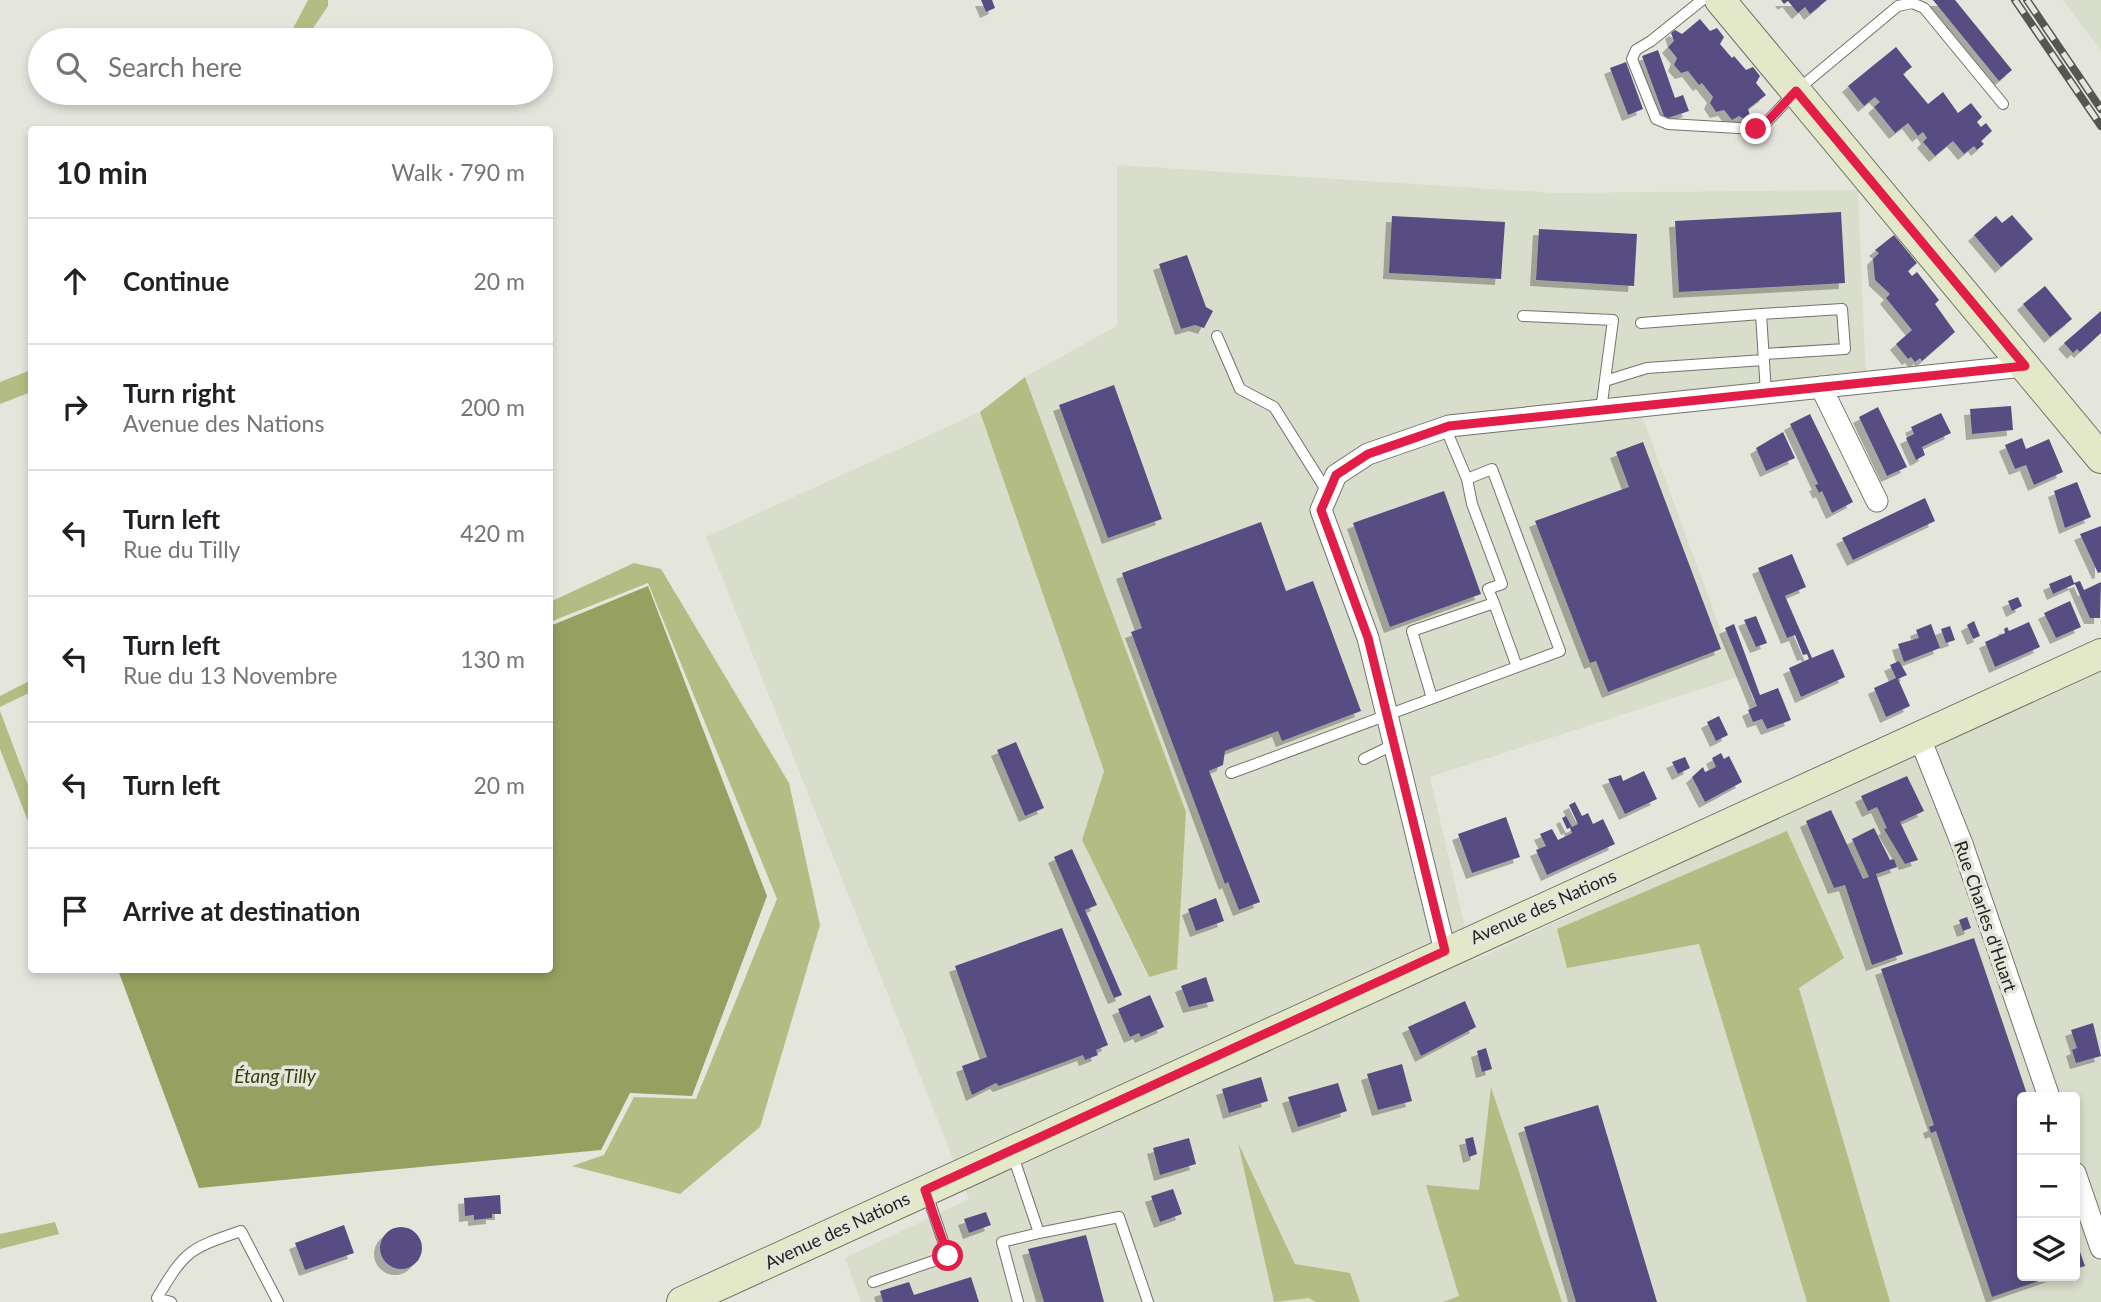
<!DOCTYPE html>
<html lang="en">
<head>
<meta charset="utf-8">
<style>
	:root { --surface:#fff; --page:#f6f6f6; --text:#202124; --muted:#757577; --line:#e0e0e0 }
	body { margin:0; font-family:Lato,sans-serif; background:var(--page); color:var(--text) }
	.controls { position:absolute; right:21px; bottom:21px; display:grid; overflow:hidden; border-radius:7px; box-shadow:0 4px 10px #0003 }
	.controls button { width:63px; height:63px; display:grid; place-items:center; padding:0; border:0; border-bottom:2px solid var(--line); background:var(--surface); color:var(--text); font:35px sans-serif }
	.stop { position:absolute; width:21px; height:21px; margin:-16px; border:5px solid #e11d48; border-radius:50%; background:#fff }
	.stop.end { background:#e11d48; border-color:#fff; box-shadow:0 2px 7px #0008 }
	.list { margin:0; padding:0; list-style:none }
	h2 { display:flex; justify-content:space-between; align-items:center; height:91px; margin:0; padding:0 28px; font-size:30px }
	h2 small { font-size:23px; font-weight:400; color:var(--muted) }
	.list li { display:grid; grid-template-columns:46px 1fr auto; gap:21px; align-items:center; box-sizing:border-box; height:126px; padding:0 28px; border-top:2px solid var(--line) }
	.list b { display:block; font-size:26px; white-space:nowrap }
	.list p { margin:0; font-size:23px; white-space:nowrap; color:var(--muted) }
	.list em { font-size:23px; font-style:normal; color:var(--muted) }
	.icon { flex:none; width:38px; height:38px; fill:none; stroke:currentColor; stroke-width:2; stroke-linecap:round; stroke-linejoin:round }
	.map { position:relative; flex:none; width:2101px; height:1302px; overflow:hidden }
	.search { position:absolute; background:var(--surface); box-shadow:0 4px 10px #0003; left:28px; top:28px; width:525px; height:77px; display:flex; align-items:center; gap:18px; box-sizing:border-box; padding:0 24px; border-radius:38px; color:var(--muted); font-size:26px }
	.panel { position:absolute; background:var(--surface); box-shadow:0 4px 10px #0003; left:28px; top:126px; width:525px; height:847px; border-radius:7px }
	.map>svg:first-child { display:block }
	.built { fill:#d9ddcb; fill-rule:evenodd }
	.green { fill:#b3bd83 }
	.water { fill:#96a060 }
	.building { fill:#584d83; filter:url(#shadow) }
	.lines { fill:none; stroke-linecap:round; stroke-linejoin:round }
	.lane-casing { stroke:#72746b; stroke-width:12 }
	.street-casing { stroke:#72746b; stroke-width:23 }
	.secondary-casing { stroke:#72746b; stroke-width:32 }
	.lane { stroke:#fff; stroke-width:10 }
	.street { stroke:#fff; stroke-width:21 }
	.secondary { stroke:#e3e8c8; stroke-width:30 }
	.rail-casing { stroke:#565751; stroke-width:8 }
	.rail { stroke:#e4e6dc; stroke-width:5; stroke-dasharray:16; stroke-linecap:butt }
	.route { stroke:#e11d48; stroke-width:9 }
	.labels { text-anchor:middle; dominant-baseline:central; stroke-width:7; stroke-linejoin:round; paint-order:stroke }
	.street-label { font-size:18px; fill:#242521; stroke:#e4e6dc }
	.water-label { font-size:19px; font-style:italic; fill:#373e0b; stroke:#e4e6dc }
</style>
</head>
<body>
<div class="map">
<svg width="2101" height="1302" viewBox="0 0 2101 1302">
	<defs>
		<filter id="shadow"><feDropShadow dx="-6" dy="6" stdDeviation="0" flood-color="#0004"/></filter>
	</defs>
	<rect width="100%" height="100%" fill="#e4e6dc"/>
	<path class="built" d="M2063,0H2101V51Z
		M1117,165L1555,193L1858,190L1866,382L1637,402L1738,677L1430,777L1473,961L2101,665V1302H861L845,1258L969,1199L706,537L980,412L1104,771L1082,840L1148,977L1176,969L1186,812L1025,377L1117,326ZM2022,1097H2075V1276H2022Z"/>
	<path class="green" d="M308,0H328V6L305,40H272L290,34Z
		M136,93H271L264,102L137,99Z
		M31,370V392L0,404V382Z
		M1025,377L1186,812L1177,969L1149,977L1082,840L1104,771L980,412Z
		M634,563L661,569L789,783L820,925L760,1127L680,1194L572,1166L604,1155L634,1097L696,1099L777,899L648,583L550,622V602Z
		M31,680V692L0,707V696Z
		M0,711L31,793V829L0,749Z
		M1787,831L1844,958L1799,988L1890,1302H1807L1699,944L1567,968L1557,929Z
		M1491,1087L1562,1302H1443L1459,1296L1426,1185L1479,1190Z
		M1238,1143L1295,1264L1350,1273L1360,1302H1316L1309,1298L1274,1302Z
		M55,1222L59,1234L0,1249V1234Z"/>
	<path class="water" d="M648,586L767,896L692,1096L630,1093L601,1150L199,1188L118,970H550V626Z"/>
	<path class="building" d="M981,0H992L995,8L986,12Z
		M1781,0H1827L1810,14L1805,7L1798,13L1788,1L1784,4Z
		M1933,0H1955L2012,70L1999,81Z
		M1700,19L1710,31L1717,28L1724,37L1720,44L1732,58L1734,56L1746,70L1753,67L1760,76L1756,83L1766,95L1748,109L1750,116L1746,120L1739,116L1732,120L1724,110L1716,112L1710,103L1713,97L1702,83L1699,85L1688,71L1681,73L1674,65L1677,58L1668,47L1674,41L1671,33L1675,30L1682,34Z
		M1896,47L1912,67L1903,74L1928,104L1943,92L1958,113L1971,103L1982,117L1977,122L1981,127L1986,123L1992,131L1981,141L1984,144L1977,150L1974,146L1964,154L1953,141L1935,156L1923,142L1927,138L1923,132L1918,136L1908,123L1895,133L1874,107L1880,102L1875,97L1864,106L1848,86Z
		M1658,50L1675,98L1683,95L1689,111L1665,119L1642,56Z
		M1626,62L1643,109L1628,115L1610,68Z
		M1841,212L1845,283L1679,292L1675,221Z
		M2012,215L2033,239L2001,267L1974,235L1996,216L2002,223Z
		M1392,216L1505,222L1501,279L1389,273Z
		M1539,229L1637,234L1634,286L1536,280Z
		M1894,235L1917,263L1908,271L1912,276L1917,272L1939,300L1935,304L1955,332L1922,361L1920,358L1915,362L1911,357L1908,359L1896,344L1912,330L1886,298L1890,294L1875,280L1873,259L1879,253L1875,250Z
		M1187,255L1206,307L1213,311L1204,328L1195,325L1181,329L1159,264Z
		M2045,286L2072,319L2050,337L2023,304Z
		M2101,311V333L2080,352L2077,349L2073,353L2064,343Z
		M1114,385L1162,519L1108,538L1059,405Z
		M2011,406L2013,430L1972,434L1970,409Z
		M1878,407L1907,467L1887,476L1859,417Z
		M1941,413L1951,433L1922,447L1925,455L1916,460L1906,438L1914,434L1911,427Z
		M1810,414L1853,502L1832,513L1822,491L1819,493L1815,485L1818,484L1790,424Z
		M1783,432L1795,458L1766,471L1756,448Z
		M2022,438L2026,449L2049,439L2063,472L2034,485L2026,465L2015,469L2005,445Z
		M1643,442L1721,649L1608,692L1596,661L1590,663L1535,521L1629,487L1616,452Z
		M2077,482L2091,517L2065,528L2054,491Z
		M1444,491L1481,594L1390,627L1353,523Z
		M1925,498L1935,521L1853,560L1842,538Z
		M1261,522L1286,591L1313,581L1361,711L1282,741L1278,731L1225,751L1223,765L1209,771L1260,902L1239,910L1228,882L1225,884L1131,632L1142,628L1122,573Z
		M2101,526V572L2098,573L2080,534Z
		M1792,554L1806,587L1785,596L1812,658L1833,649L1845,677L1801,697L1789,668L1809,659L1807,654L1803,655L1795,635L1787,638L1758,568Z
		M2071,575L2074,583L2080,581L2084,590L2101,582L2100,618H2090L2075,584L2053,594L2049,584Z
		M2018,597L2022,606L2012,611L2008,601Z
		M2070,601L2081,627L2056,638L2044,613Z
		M1756,616L1767,643L1756,647L1744,620Z
		M1974,621L1980,636L1973,639L1967,625Z
		M2029,622L2040,647L1995,667L1985,642L2005,633L2004,629L2007,627L2009,631Z
		M1734,624L1760,695L1778,688L1791,720L1767,729L1762,719L1753,722L1748,710L1757,706L1725,628Z
		M1931,624L1940,648L1904,662L1898,644L1919,638L1916,630Z
		M1950,626L1955,640L1946,643L1941,629Z
		M1899,661L1907,675L1898,679L1910,706L1886,717L1874,688L1896,678L1890,665Z
		M1719,716L1728,735L1716,741L1707,722Z
		M1016,742L1044,808L1025,816L997,750Z
		M1721,753L1724,759L1729,756L1742,782L1705,802L1692,777L1703,767L1705,772L1716,767L1712,758Z
		M1685,757L1690,768L1678,774L1672,762Z
		M1644,771L1657,799L1625,814L1608,779L1621,775L1623,781Z
		M1907,776L1924,811L1900,822L1918,860L1905,864L1884,829L1887,828L1877,807L1868,811L1861,796Z
		M1575,802L1582,816L1588,813L1593,824L1603,819L1615,844L1547,875L1536,850L1546,846L1540,834L1552,829L1558,840L1572,833L1570,828L1578,824L1569,805Z
		M1831,810L1863,879L1869,877L1852,839L1874,828L1890,860L1894,859L1897,867L1876,874L1903,954L1872,965L1845,885L1834,888L1806,821Z
		M1566,816L1572,827L1567,829L1562,818Z
		M1506,817L1520,857L1472,873L1458,834Z
		M1072,849L1097,905L1085,910L1122,995L1114,998L1054,857Z
		M1216,898L1224,921L1196,931L1188,909Z
		M1967,917L1971,928L1963,931L1959,920Z
		M1062,928L1108,1045L1096,1050L1098,1055L1085,1060L1083,1055L999,1086L996,1083L972,1095L962,1066L987,1057L955,966Z
		M1974,938L2028,1097H2022V1276H2053L1992,1297L1936,1131L1931,1133L1929,1127L1934,1125L1881,969Z
		M1206,977L1214,1001L1189,1007L1181,986Z
		M1150,995L1164,1027L1141,1037L1139,1033L1130,1037L1118,1009Z
		M1465,1001L1476,1027L1421,1056L1408,1027Z
		M2093,1023L2101,1056L2076,1063L2072,1050L2077,1048L2071,1030Z
		M1486,1048L1492,1069L1482,1072L1477,1051Z
		M1402,1064L1412,1101L1378,1110L1367,1074Z
		M1261,1077L1268,1101L1229,1113L1222,1089Z
		M1338,1083L1347,1111L1298,1127L1288,1097Z
		M1598,1105L1657,1302H1576L1524,1127Z
		M1473,1137L1477,1154L1469,1157L1465,1139Z
		M1189,1138L1196,1164L1160,1175L1153,1148Z
		M1173,1189L1182,1214L1160,1222L1151,1196Z
		M500,1195L501,1214H492V1218L474,1220V1215L465,1216L464,1198Z
		M986,1212L991,1225L969,1233L964,1219Z
		M344,1225L354,1253L305,1270L295,1243Z
		M380 1248a21 21 0 1 1 42 0a21 21 0 1 1-42 0Z
		M1086,1235L1104,1302H1044L1028,1249Z
		M2075,1238L2085,1266L2075,1269Z
		M971,1277L979,1302H883L880,1291L909,1282L914,1295Z"/>
	<g class="lines">
		<g class="lane-casing">
			<path id="lane" d="M1702,0L1651,41L1636,50L1632,59L1656,119L1668,124L1756,129L1764,125L1796,91L1898,6L1912,3L1924,8L2003,104
				M1761,314L1842,309L1845,349L1764,354
				M1523,316L1613,320L1601,410
				M1641,323L1761,314L1766,393
				M1217,336L1240,389L1274,407L1328,493
				M1605,381L1647,368L1764,360
				M1494,603L1517,667
				M1432,698L1412,631L1494,603L1488,589L1502,584L1472,504L1467,479
				M1364,759L1395,744
				M1231,773L1560,651L1492,469L1467,479L1445,427
				M1012,1153L1039,1233L1002,1242L1018,1302
				M1039,1233L1119,1217L1148,1302
				M873,1282L948,1256L926,1191
				M171,1302L157,1298C185,1251 188,1249 241,1231L278,1302"/>
		</g>
		<g class="street-casing">
			<path id="street" d="M1821,387L1877,501
				M1919,736L1962,844L2049,1097
				M1445,951L1368,638L1321,510L1336,475L1368,454L1449,426L2024,366
				M2075,1173L2101,1248"/>
		</g>
		<g class="secondary-casing">
			<path id="secondary" d="M1720,0L2101,458
				M682,1302L2101,654"/>
		</g>
		<use href="#lane" class="lane"/>
		<use href="#street" class="street"/>
		<use href="#secondary" class="secondary"/>
		<g class="rail-casing">
			<path id="rail" d="M2015,0L2101,126
				M2027,0L2101,109"/>
		</g>
		<use href="#rail" class="rail"/>
	</g>
	<g class="lines">
		<path class="route" d="M948,1256L925,1190L1445,951L1368,638L1321,510L1336,475L1368,454L1449,426L2025,366L1796,91L1764,125L1756,129"/>
	</g>
	<g class="labels">
		<g class="street-label">
			<text transform="translate(1543 906) rotate(-24)">Avenue des Nations</text>
			<text transform="translate(1986 916) rotate(71)">Rue Charles d'Huart</text>
			<text transform="translate(837 1230) rotate(-25)">Avenue des Nations</text>
		</g>
		<g class="water-label">
			<text x="275" y="1075">Étang Tilly</text>
		</g>
	</g>
</svg>
<div class="controls">
<button>+</button>
<button>−</button>
<button><svg class="icon" aria-label="layers" viewBox="0 0 24 24"><path d="M12 4l9 5-9 5-9-5zM3 14l9 5 9-5"/></svg></button>
</div>
<div class="stop" style="left:948px;top:1256px"></div>
<div class="stop end" style="left:1756px;top:129px"></div>
<div class="search"><svg class="icon" aria-label="search" viewBox="0 0 24 24"><circle cx="10" cy="10" r="6"/><path d="M15 15l6 6"/></svg>Search here</div>
<section class="panel">
<h2>10 min<small>Walk · 790 m</small></h2>
<ul class="list">
<li><svg class="icon" aria-label="ahead" viewBox="0 0 24 24"><path d="M12 20V5M6 11l6-6 6 6"/></svg><div><b>Continue</b></div><em>20 m</em></li>
<li><svg class="icon" aria-label="right" viewBox="0 0 24 24"><path d="M7 20v-9h11M14 6l5 5-5 5"/></svg><div><b>Turn right</b><p>Avenue des Nations</p></div><em>200 m</em></li>
<li><svg class="icon" aria-label="left" viewBox="0 0 24 24"><path d="M17 20v-9H6M10 6l-5 5 5 5"/></svg><div><b>Turn left</b><p>Rue du Tilly</p></div><em>420 m</em></li>
<li><svg class="icon" aria-label="left" viewBox="0 0 24 24"><path d="M17 20v-9H6M10 6l-5 5 5 5"/></svg><div><b>Turn left</b><p>Rue du 13 Novembre</p></div><em>130 m</em></li>
<li><svg class="icon" aria-label="left" viewBox="0 0 24 24"><path d="M17 20v-9H6M10 6l-5 5 5 5"/></svg><div><b>Turn left</b></div><em>20 m</em></li>
<li><svg class="icon" aria-label="arrive" viewBox="0 0 24 24"><path d="M6 21V4h12l-3 4 3 4H6"/></svg><div><b>Arrive at destination</b></div></li>
</ul>
</section>
</div>
</body>
</html>
